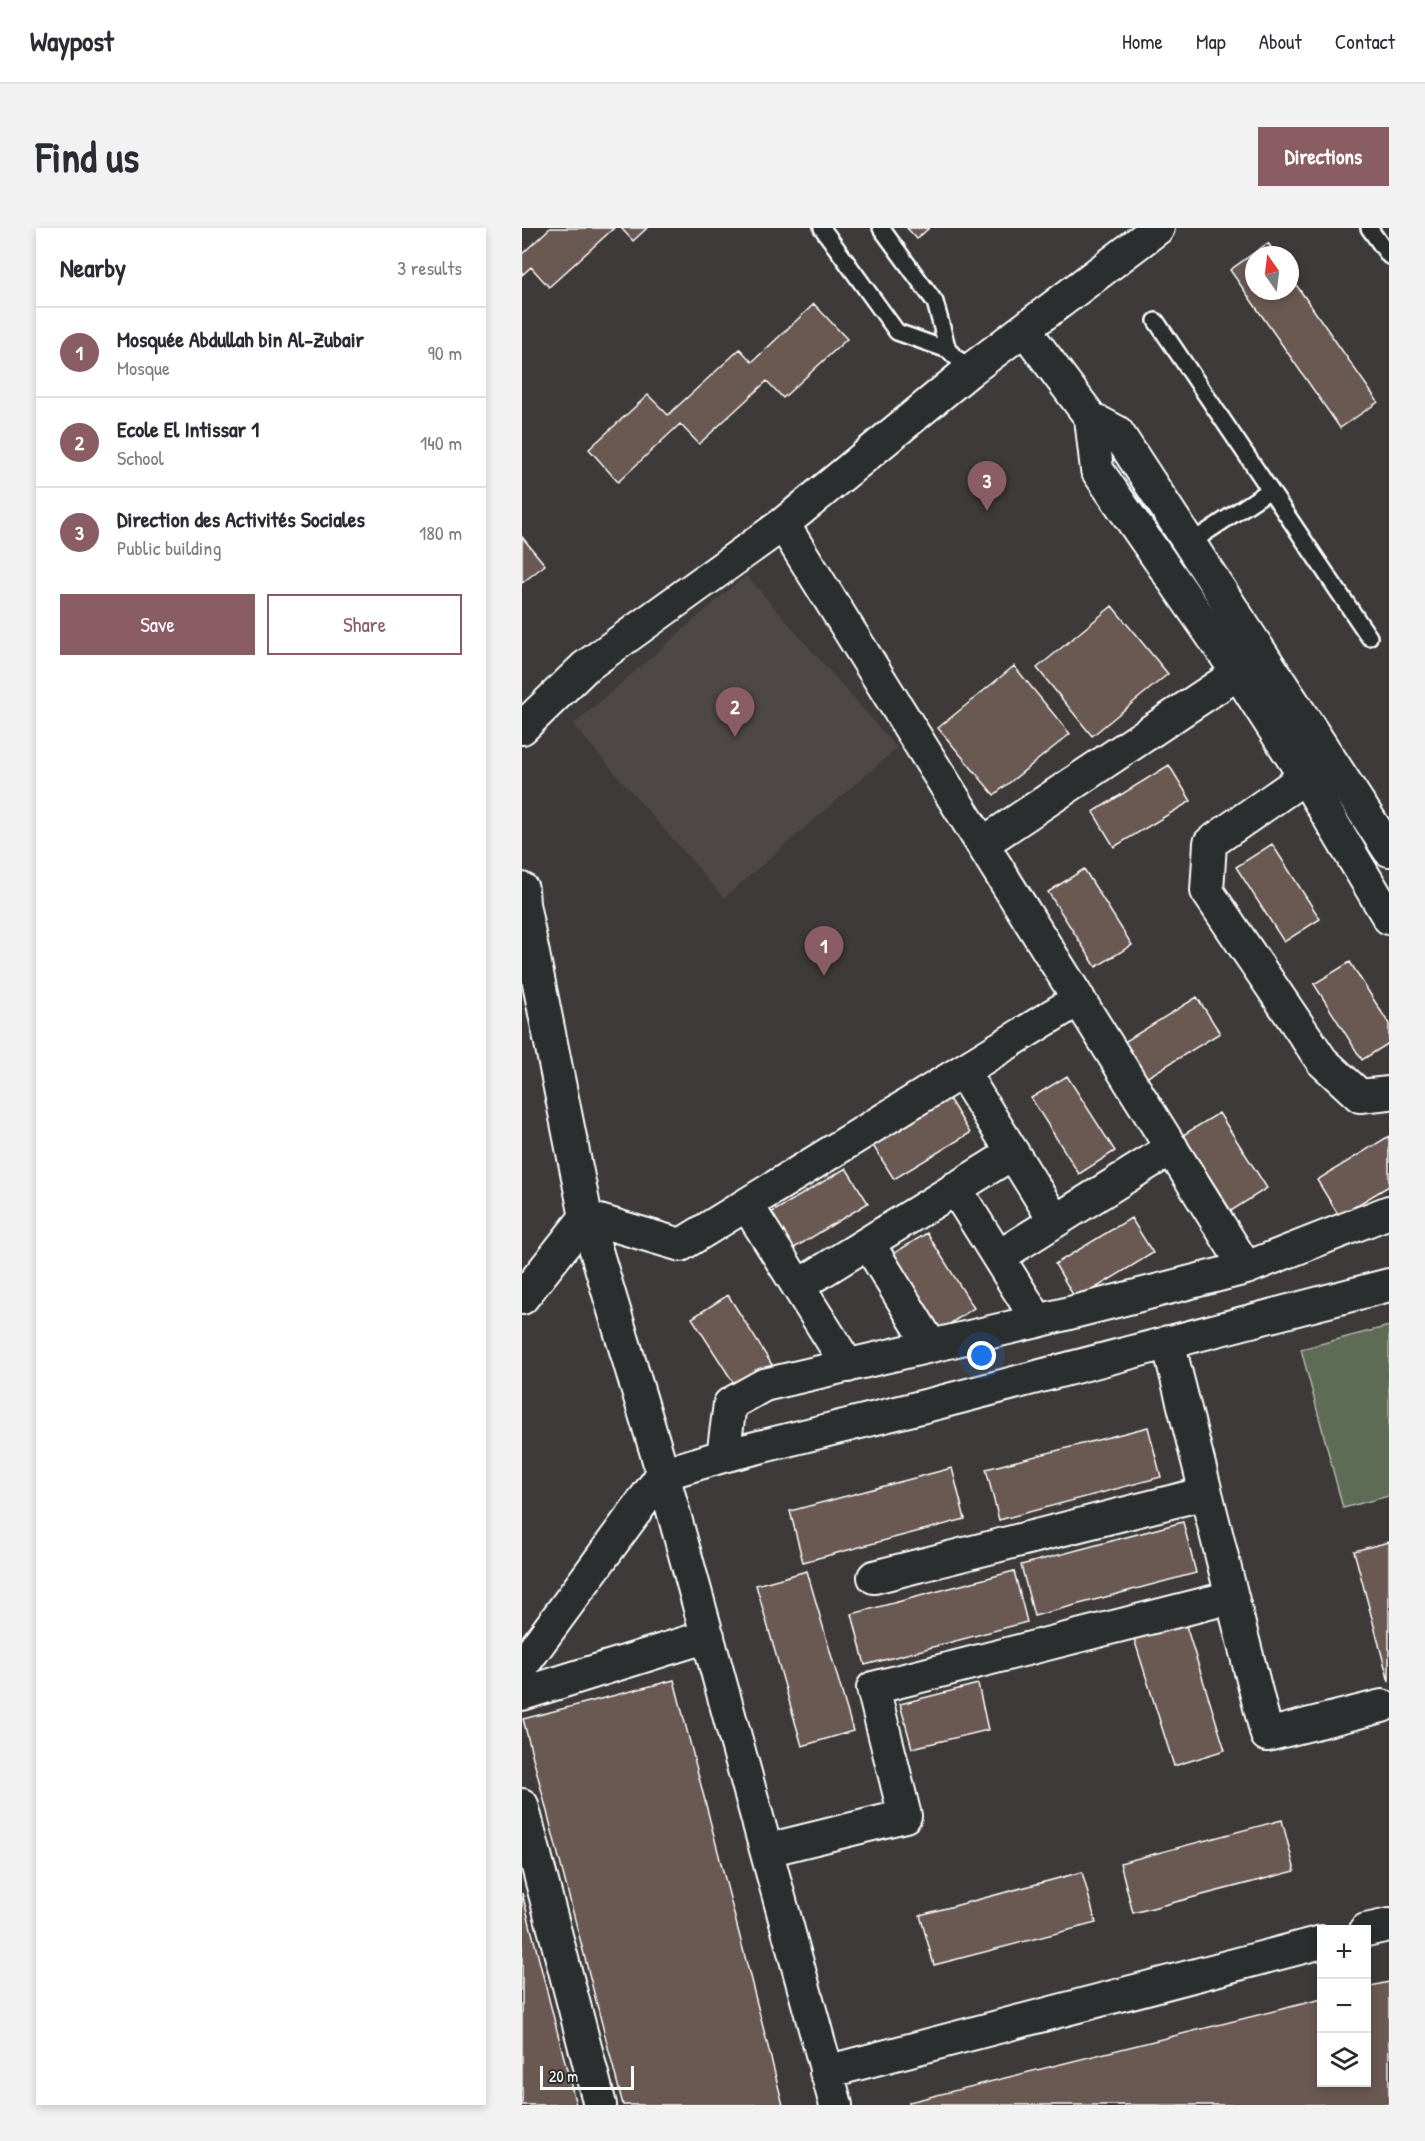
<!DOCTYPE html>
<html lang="en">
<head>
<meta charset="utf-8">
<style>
	:root { --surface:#fff; --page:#f2f2f3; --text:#2b2b33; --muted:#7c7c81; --line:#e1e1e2; --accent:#8a5d65 }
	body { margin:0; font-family:"Patrick Hand",sans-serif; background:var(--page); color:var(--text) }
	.controls { position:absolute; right:18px; bottom:18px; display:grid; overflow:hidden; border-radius:0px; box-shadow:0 3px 9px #0003 }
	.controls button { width:54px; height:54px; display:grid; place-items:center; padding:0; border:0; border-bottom:2px solid var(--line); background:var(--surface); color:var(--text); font:30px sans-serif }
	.compass { position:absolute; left:723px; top:18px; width:54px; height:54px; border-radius:50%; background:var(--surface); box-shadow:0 3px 9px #0003; rotate:346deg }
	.scale { position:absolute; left:18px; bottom:15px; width:94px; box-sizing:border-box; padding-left:6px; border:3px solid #fff; border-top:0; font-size:16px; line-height:21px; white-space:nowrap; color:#fff; -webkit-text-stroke:4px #2a2d2e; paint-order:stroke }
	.you { position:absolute; left:460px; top:1128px; width:21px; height:21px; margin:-15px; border:4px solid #fff; border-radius:50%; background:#1a73e8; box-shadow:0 0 0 9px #1a73e833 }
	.badge { display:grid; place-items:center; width:39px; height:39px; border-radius:50%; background:var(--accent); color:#fff; font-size:20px; font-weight:700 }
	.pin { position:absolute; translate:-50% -50px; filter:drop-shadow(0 2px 3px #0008) }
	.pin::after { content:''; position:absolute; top:32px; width:21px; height:18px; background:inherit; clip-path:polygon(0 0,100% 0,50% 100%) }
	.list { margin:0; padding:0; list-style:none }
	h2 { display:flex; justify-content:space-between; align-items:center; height:78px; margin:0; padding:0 24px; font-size:26px }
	h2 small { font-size:20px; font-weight:400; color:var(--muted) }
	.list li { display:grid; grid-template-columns:39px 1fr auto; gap:18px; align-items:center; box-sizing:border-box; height:90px; padding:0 24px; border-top:2px solid var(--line) }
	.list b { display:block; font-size:22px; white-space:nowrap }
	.list p { margin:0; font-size:20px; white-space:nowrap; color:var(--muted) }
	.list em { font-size:20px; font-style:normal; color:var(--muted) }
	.actions { display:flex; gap:12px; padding:18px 24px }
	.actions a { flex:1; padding:14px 0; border:2px solid var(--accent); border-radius:0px; text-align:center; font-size:21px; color:var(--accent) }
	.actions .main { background:var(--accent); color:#fff }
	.icon { flex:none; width:33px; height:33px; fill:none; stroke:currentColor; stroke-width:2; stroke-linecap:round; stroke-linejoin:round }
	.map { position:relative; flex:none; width:867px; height:1877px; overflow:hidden; border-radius:0px }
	header { display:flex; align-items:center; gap:36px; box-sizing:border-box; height:84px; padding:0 30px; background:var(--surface); border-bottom:2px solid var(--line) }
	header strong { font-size:28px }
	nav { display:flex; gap:33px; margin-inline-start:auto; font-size:21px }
	.intro { display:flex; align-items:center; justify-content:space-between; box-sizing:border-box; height:144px; padding:0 36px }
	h1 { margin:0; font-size:42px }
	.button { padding:15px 27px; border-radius:0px; background:var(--accent); color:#fff; font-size:21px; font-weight:700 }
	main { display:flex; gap:36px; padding:0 36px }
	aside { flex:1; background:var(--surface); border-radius:0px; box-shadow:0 3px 9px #0003 }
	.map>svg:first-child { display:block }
	.built { fill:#4e4744 }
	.green { fill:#5e6c54; stroke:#aeb6aa; stroke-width:1.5 }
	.building { fill:#6a5952; stroke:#fff; stroke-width:1.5 }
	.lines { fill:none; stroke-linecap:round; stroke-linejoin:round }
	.lane-casing { stroke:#fff; stroke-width:20 }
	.street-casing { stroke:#fff; stroke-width:36 }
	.lane { stroke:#2a2d2e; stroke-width:15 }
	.street { stroke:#2a2d2e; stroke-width:32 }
</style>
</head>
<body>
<header>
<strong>Waypost</strong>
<nav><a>Home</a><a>Map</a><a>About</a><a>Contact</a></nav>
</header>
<div class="intro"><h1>Find us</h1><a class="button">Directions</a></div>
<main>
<aside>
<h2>Nearby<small>3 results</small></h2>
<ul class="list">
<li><span class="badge">1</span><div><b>Mosquée Abdullah bin Al-Zubair</b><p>Mosque</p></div><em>90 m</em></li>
<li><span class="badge">2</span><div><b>Ecole El Intissar 1</b><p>School</p></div><em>140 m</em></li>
<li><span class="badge">3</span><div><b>Direction des Activités Sociales</b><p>Public building</p></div><em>180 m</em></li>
</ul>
<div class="actions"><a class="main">Save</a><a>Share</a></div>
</aside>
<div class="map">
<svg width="867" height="1877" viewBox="0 0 867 1877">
	<rect width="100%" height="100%" fill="#3d3a39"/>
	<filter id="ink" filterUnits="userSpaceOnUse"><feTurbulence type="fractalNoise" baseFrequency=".0167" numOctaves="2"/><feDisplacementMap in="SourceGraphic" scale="12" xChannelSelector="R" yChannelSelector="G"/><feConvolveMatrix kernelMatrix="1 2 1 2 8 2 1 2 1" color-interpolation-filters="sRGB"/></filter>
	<g filter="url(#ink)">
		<path class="built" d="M224,347L375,520L202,670L51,497Z"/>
		<path class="green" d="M867,1098V1268L821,1280L779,1121Z"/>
		<path class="building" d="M28,0H92L27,59L9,39L0,47V26Z
			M99,0H125L111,13Z
			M385,0H407L395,11Z
			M746,15L754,27H732V63H768V48L856,174L818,200L708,42Z
			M292,76L325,111L261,170L245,153L177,216L158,196L96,254L67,221L126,167L146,187L218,121L230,134Z
			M0,309L23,337L0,355Z
			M590,378L646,446L570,508L515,440Z
			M492,438L548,506L472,567L416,500Z
			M647,537L669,573L592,619L571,584Z
			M750,616L798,691L762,714L714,639Z
			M562,641L610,717L574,739L526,664Z
			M828,734L867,796V815L840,832L792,756Z
			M675,769L698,805L621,852L599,816Z
			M545,848L593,923L557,946L509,870Z
			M426,869L448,905L372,951L350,916Z
			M697,885L745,960L709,983L661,907Z
			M867,908V958L817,988L795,952Z
			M324,940L346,975L269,1022L247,986Z
			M609,990L631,1025L554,1072L533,1036Z
			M405,1005L452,1080L417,1103L369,1027Z
			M206,1067L254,1143L218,1165L170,1090Z
			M626,1199L639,1249L477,1292L464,1241Z
			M430,1240L443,1291L281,1334L268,1283Z
			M661,1294L674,1345L512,1388L499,1337Z
			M867,1314V1454L832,1323Z
			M285,1343L331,1503L280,1518L234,1357Z
			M492,1343L505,1394L343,1437L330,1386Z
			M660,1385L703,1522L652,1538L609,1401Z
			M152,1452L261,1877H101L1,1491Z
			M456,1456L466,1502L390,1520L378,1476Z
			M760,1592L773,1643L611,1685L598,1635Z
			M560,1644L574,1695L412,1737L398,1687Z
			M0,1665L54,1877H0Z
			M867,1754V1877H387V1874L800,1771V1854H844V1759Z"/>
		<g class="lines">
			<g class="lane-casing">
				<path id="lane" d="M300,0L375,104L426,122L448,142
					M359,0L413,74L426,122
					M847,0L867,28
					M634,93L748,262L668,315
					M748,262L847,409"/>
			</g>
			<g class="street-casing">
				<path id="street" d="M503,102L569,190L595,204L867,622
					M569,190L575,242L716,445L783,549L867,690
					M261,296L724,1040
					M0,500L63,439L261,296L448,142L636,0
					M783,549L688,615L685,663L800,833L838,868L867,865
					M460,616L716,445
					M0,661L1,676L64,989L141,1246L314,1877
					M440,843L533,993
					M433,960L516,1093
					M225,977L326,1138
					M346,1015L409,1118
					M476,1029L650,920
					M276,1058L491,925
					M0,1070L64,989L159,1017L557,771
					M201,1228L208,1176L242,1157L516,1093L724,1040L867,984
					M352,1349L684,1265L646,1114
					M710,1369L745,1507L860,1478
					M0,1438L141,1246L201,1228L415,1175L867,1057
					M0,1466L186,1408
					M0,1577L78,1877
					M245,1622L383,1588L351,1460L710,1369L684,1265
					M844,1702L867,1697
					M304,1844L800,1714"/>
			</g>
			<use href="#lane" class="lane"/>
			<use href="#street" class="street"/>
		</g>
	</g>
</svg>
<div class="controls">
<button>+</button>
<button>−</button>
<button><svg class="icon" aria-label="layers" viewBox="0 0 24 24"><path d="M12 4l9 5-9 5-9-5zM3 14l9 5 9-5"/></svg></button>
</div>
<svg class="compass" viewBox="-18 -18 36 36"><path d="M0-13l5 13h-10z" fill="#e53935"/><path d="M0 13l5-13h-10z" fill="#7c7c81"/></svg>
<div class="scale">20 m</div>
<div class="you"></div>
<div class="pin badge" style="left:302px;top:748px">1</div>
<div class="pin badge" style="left:213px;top:509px">2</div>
<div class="pin badge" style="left:465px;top:283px">3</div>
</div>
</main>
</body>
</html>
